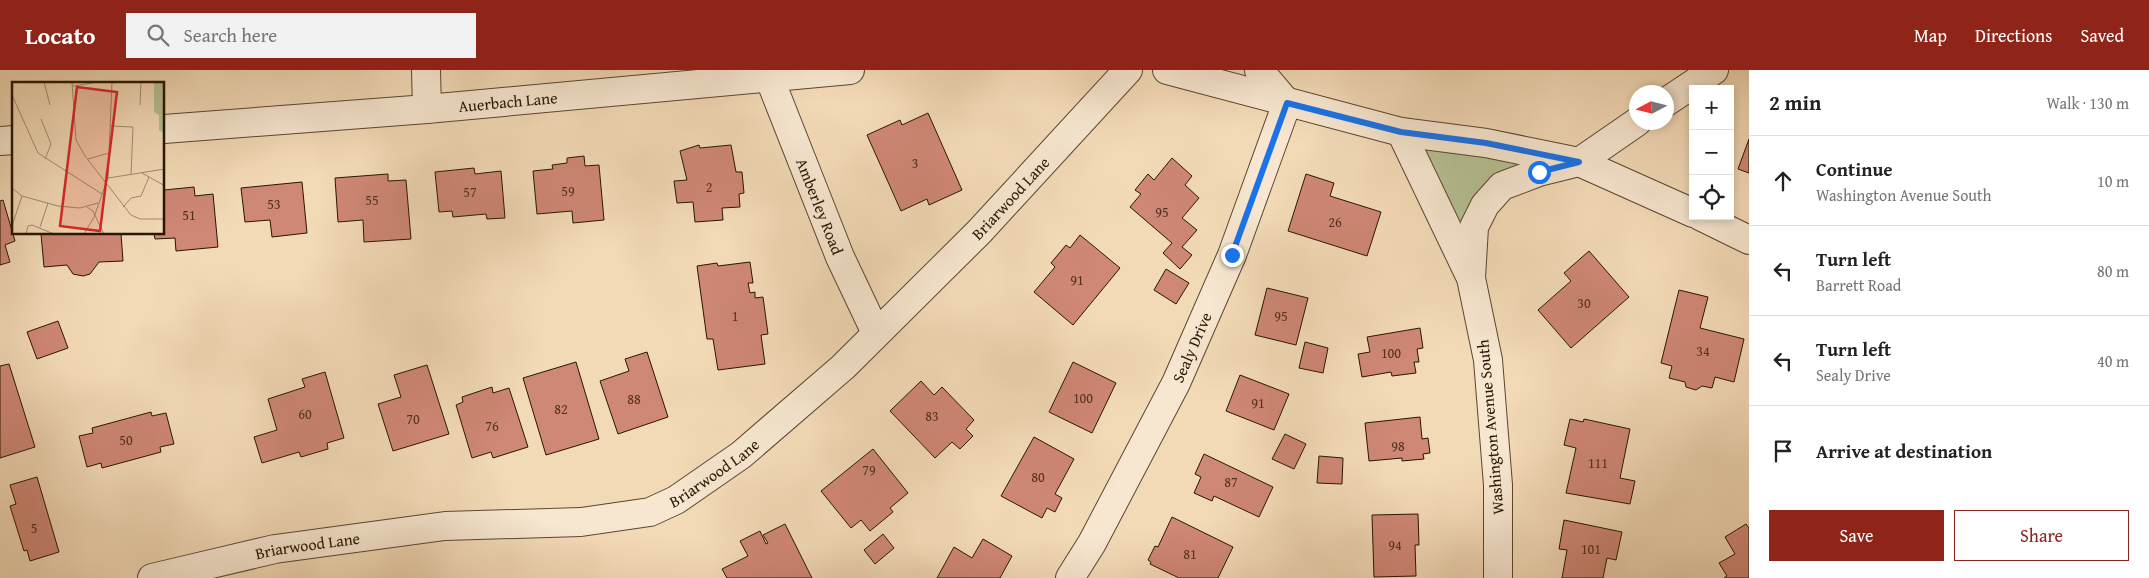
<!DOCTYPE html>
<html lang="en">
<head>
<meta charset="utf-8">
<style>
	:root { --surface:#fff; --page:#f2f2f2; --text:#222; --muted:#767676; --line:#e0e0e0; --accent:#8f2418 }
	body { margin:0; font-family:"Gentium Book Plus",serif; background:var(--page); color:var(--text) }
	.controls { position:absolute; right:15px; top:15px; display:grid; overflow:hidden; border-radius:0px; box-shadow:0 2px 8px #0003 }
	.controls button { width:45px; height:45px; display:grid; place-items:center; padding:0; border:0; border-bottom:1px solid var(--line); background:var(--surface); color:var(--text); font:25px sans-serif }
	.compass { position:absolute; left:1629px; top:15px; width:45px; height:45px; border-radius:50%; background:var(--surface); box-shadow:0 2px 8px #0003; rotate:263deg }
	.stop { position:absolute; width:15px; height:15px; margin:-11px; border:4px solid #1a73e8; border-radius:50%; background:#fff }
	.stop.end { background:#1a73e8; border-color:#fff; box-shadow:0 1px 5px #0008 }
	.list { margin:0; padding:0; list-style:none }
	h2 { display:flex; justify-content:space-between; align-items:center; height:65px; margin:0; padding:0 20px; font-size:21px }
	h2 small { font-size:16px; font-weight:400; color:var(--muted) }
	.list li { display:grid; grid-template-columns:32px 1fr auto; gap:15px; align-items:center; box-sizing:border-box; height:90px; padding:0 20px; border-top:1px solid var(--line) }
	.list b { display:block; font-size:19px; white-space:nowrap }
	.list p { margin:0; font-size:16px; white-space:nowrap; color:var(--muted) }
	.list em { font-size:16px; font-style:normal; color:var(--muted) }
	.actions { display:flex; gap:10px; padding:15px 20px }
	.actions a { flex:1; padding:11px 0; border:1px solid var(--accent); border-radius:0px; text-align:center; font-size:18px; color:var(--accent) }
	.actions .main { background:var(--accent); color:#fff }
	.icon { flex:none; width:28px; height:28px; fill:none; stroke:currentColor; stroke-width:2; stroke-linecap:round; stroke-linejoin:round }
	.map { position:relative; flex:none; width:1749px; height:508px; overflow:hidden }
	header { display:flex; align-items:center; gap:30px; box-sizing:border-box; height:70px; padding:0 25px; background:var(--accent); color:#fff }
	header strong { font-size:24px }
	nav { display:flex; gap:28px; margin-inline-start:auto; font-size:18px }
	.search { width:350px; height:45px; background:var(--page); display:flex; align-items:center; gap:12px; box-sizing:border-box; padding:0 18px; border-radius:0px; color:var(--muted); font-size:19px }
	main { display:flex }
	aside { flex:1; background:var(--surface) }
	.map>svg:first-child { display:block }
	.green { fill:#b5c193; stroke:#6e6b4a }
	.building { fill:#cf8776; stroke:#281502 }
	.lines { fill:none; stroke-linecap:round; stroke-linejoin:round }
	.minor-casing { stroke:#5b462f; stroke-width:30 }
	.minor { stroke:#f7e7d0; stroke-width:28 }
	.route { stroke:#1a73e8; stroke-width:6 }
	.labels { text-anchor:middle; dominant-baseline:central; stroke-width:4; stroke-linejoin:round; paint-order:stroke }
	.number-label { font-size:14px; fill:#52321f }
	.street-label { font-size:16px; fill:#281502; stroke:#f7e7d0 }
	.inset-road { fill:none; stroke:#a28b6f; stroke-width:1 }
	.view { fill:#d62828; fill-opacity:0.15; stroke:#d62828; stroke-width:2.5 }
	.inset-edge { fill:none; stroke:#281502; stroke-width:2.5 }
</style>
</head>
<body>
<header>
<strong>Locato</strong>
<div class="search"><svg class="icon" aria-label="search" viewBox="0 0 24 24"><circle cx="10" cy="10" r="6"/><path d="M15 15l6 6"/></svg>Search here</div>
<nav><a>Map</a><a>Directions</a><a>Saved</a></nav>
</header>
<main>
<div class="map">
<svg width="1749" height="508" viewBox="0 0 1749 508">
	<rect width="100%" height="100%" fill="#f3dab7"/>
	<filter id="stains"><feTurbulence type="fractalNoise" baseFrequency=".004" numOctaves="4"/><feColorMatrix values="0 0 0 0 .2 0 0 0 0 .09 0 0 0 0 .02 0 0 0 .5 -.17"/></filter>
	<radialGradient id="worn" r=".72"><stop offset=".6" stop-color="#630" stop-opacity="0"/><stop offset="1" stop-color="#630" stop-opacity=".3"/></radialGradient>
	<path class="green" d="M1401,62L1579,92L1502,116L1471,182Z"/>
	<path class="building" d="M928,43L962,120L929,135L927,129L901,141L867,65L900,50L902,55Z
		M1749,69V103L1738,99Z
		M699,75L700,78L731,75L736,102H742L744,123L739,124L740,137L722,138L723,150L695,152L693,132L677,133L674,111L687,110L680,81Z
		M584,86L585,96L599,95L604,150L573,153L572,141L537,144L533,101L553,99L552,95L567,93V88Z
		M1172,88L1192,106L1185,115L1199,128L1182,148L1197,160L1182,177L1192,185L1180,199L1163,183L1172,173L1130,137L1141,124L1135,120L1148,104L1154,110Z
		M474,98L475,104L501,101L505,148L487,149L486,144L453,147L452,141L439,142L435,102Z
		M388,104V111L406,110L411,169L364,172L363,150L338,152L335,108Z
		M1306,104L1334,113L1330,126L1381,142L1367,186L1288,161Z
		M302,112L307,163L272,167L270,150L245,152L241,118Z
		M194,117L195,126L213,124L218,177L176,181L175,168L155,169L154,164H164V120Z
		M3,130L15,171L5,175L10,192L0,195V131Z
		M41,164H121L123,191L99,192L90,204L83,206L73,204L67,195L44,197Z
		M1080,165L1120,198L1073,255L1034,222L1055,197L1051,193L1066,175L1070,178Z
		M1589,181L1629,227L1571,278L1538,240L1571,211L1564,203Z
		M750,192L753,213H748L750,223L755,222V228L763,227L768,264L761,265L765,294L718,300L713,269H707L697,196L717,193L718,196Z
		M1166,199L1189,213L1176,234L1154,220Z
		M1267,218L1308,228L1296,275L1255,265Z
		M1679,220L1708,227L1700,258L1744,269L1734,312L1715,307L1712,318L1702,316L1696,320L1686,317L1685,312L1669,308L1672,296L1661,293Z
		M58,251L68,278L37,289L27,262Z
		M1420,258L1423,278L1417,279L1419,292H1414L1416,303L1392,306L1391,302L1362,307L1358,284L1370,282L1367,267Z
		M1305,272L1328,278L1323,303L1299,298Z
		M647,282L668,347L618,364L600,311L629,301L625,289Z
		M576,292L599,369L546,385L523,308Z
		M1073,292L1116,313L1092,363L1049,342Z
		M9,294L35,377L0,388V296Z
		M427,295L449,364L393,381L378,334L401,327L394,305Z
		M325,302L344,368L327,373L328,379L301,387L299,382L262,393L254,367L277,360L268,329L305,317L302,309Z
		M1240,305L1289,324L1274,360L1226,341Z
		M921,311L934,325L942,317L974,350L966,359L973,366L960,379L952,372L935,388L890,341Z
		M492,317L493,323L509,318L528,377L493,388L491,382L472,388L456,335L463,332L462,327Z
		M151,342L152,346L166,343L174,374L160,377L161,382L102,398L101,393L87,397L79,366L93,363L92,358Z
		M1420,347L1422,369L1428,368L1430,383L1423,384L1424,389L1402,391V388L1369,391L1365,353Z
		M1570,349L1583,352L1584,349L1630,359L1620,408L1635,411L1630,434L1566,423L1576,378L1564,375Z
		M1285,364L1306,374L1294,399L1272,389Z
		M1034,367L1074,389L1055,424L1062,428L1055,442L1047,438L1042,448L1001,426Z
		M873,379L908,423L890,438L893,442L870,461L861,450L851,458L821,421Z
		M1204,384L1273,417L1259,447L1214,426L1212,431L1194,423L1201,407L1195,404Z
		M1319,386L1343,388L1342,414L1317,413Z
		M37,407L59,482L30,491L27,480L24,481L10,436L16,434L10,415Z
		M1418,444L1419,475H1415L1416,506L1374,507L1372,445Z
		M1172,447L1233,477L1218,508H1179L1150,494L1151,492L1148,490L1155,476L1158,477Z
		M1564,450L1622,462L1616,490L1607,488L1603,508H1562L1567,480L1559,479Z
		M785,454L812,508H727L722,499L748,486L740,471L760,461L766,474L768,473L763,465Z
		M1746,454L1749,458V508H1724L1727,506L1719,493L1735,484L1725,467Z
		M883,464L894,478L875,494L864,480Z
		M983,469L1012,486L1000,508H937L954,477L972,488Z"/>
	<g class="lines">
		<g class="minor-casing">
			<g id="minor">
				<path d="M426,0L427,39"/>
				<path d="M1167,0L1401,62L1486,73L1579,92L1693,143"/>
				<path d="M1259,0L1287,33"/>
				<path id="s1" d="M769,7L840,187L876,263"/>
				<path d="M1666,32L1714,0"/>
				<path id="s2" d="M164,59L427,39L850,0"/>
				<path d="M1401,62L1469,204"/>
				<path d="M0,71L14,70"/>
				<path d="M1700,146L1749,170"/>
				<path id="s3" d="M152,508L275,479L445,456L581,452L650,442L676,430L741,385L843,297L979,162L1128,0"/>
				<path id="s4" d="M1070,508L1092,473L1176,313L1232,185L1287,33"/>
				<path d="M1498,508V415L1488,290L1471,208L1474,157L1485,135L1502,116L1539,102L1579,92L1637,52"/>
			</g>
		</g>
		<use href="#minor" class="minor"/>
	</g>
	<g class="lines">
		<path class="route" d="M1232,185L1287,33L1401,62L1486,73L1579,92L1539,102"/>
	</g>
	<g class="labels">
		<g class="number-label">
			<text x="915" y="93">3</text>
			<text x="709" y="117">2</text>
			<text x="568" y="121">59</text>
			<text x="470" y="122">57</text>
			<text x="372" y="130">55</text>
			<text x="274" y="134">53</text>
			<text x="1162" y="142">95</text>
			<text x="189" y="145">51</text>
			<text x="1335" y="152">26</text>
			<text x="1077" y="210">91</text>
			<text x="1584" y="233">30</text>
			<text x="735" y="246">1</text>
			<text x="1281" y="246">95</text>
			<text x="1703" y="281">34</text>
			<text x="1391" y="283">100</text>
			<text x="1083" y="328">100</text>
			<text x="634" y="329">88</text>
			<text x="1258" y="333">91</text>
			<text x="561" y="339">82</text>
			<text x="305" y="344">60</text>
			<text x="932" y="346">83</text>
			<text x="413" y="349">70</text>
			<text x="492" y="356">76</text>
			<text x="126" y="370">50</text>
			<text x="1398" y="376">98</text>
			<text x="1598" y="393">111</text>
			<text x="869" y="400">79</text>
			<text x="1038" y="407">80</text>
			<text x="1231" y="412">87</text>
			<text x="34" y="458">5</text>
			<text x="1395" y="475">94</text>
			<text x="1591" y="479">101</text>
			<text x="1190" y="484">81</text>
		</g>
		<g class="street-label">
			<text stroke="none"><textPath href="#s2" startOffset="345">Auerbach Lane</textPath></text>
			<text stroke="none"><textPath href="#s3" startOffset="984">Briarwood Lane</textPath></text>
			<text stroke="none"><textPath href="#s1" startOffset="139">Amberley Road</textPath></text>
			<text stroke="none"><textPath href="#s4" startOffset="261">Sealy Drive</textPath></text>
			<text transform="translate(1490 357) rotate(-95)">Washington Avenue South</text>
			<text stroke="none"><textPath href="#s3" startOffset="579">Briarwood Lane</textPath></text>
			<text stroke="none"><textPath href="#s3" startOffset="159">Briarwood Lane</textPath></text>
		</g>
	</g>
	<g transform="translate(12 12)">
		<rect width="152" height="152" fill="#f3dab7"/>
		<path d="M142,0H152V51L147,48V33L142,30Z" fill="#b5c193"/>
		<path class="inset-road" d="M32,0L38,23M60,0L64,58L73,74L119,133L128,137H153M61,4L81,1M0,13L26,71L90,112M128,23L129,0M29,37L39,62L33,77M98,44L121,45L119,92M76,77L97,71M130,91L153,104M96,96L153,87M0,106L10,114L46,124L68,126L86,121M75,125L81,129L92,152M111,125L119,116L129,114L137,95M0,144L10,114M28,145L36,121M14,152L16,144L20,143L42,152M72,152L82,135L96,96L100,0"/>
		<path class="view" d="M65,5L105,10L88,149L48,144Z"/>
		<rect width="152" height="152" class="inset-edge"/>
	</g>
	<rect width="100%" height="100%" filter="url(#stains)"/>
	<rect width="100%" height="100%" fill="url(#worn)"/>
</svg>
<div class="controls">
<button>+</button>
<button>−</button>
<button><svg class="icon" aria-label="locate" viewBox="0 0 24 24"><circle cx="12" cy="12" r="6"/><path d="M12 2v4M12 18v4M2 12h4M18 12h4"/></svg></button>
</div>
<svg class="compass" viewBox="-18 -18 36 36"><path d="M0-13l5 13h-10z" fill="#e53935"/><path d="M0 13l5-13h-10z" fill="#767676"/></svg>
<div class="stop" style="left:1539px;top:102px"></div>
<div class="stop end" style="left:1232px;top:185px"></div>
</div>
<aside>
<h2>2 min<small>Walk · 130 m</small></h2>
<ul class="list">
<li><svg class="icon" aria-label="ahead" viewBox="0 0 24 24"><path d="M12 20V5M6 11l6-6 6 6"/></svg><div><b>Continue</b><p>Washington Avenue South</p></div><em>10 m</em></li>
<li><svg class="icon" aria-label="left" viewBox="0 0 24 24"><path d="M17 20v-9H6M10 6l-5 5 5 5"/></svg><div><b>Turn left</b><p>Barrett Road</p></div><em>80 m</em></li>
<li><svg class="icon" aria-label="left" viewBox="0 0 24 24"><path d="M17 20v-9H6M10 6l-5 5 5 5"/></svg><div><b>Turn left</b><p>Sealy Drive</p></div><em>40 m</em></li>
<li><svg class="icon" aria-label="arrive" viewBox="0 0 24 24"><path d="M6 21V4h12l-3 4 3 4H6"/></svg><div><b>Arrive at destination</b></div></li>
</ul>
<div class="actions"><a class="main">Save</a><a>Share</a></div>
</aside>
</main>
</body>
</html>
